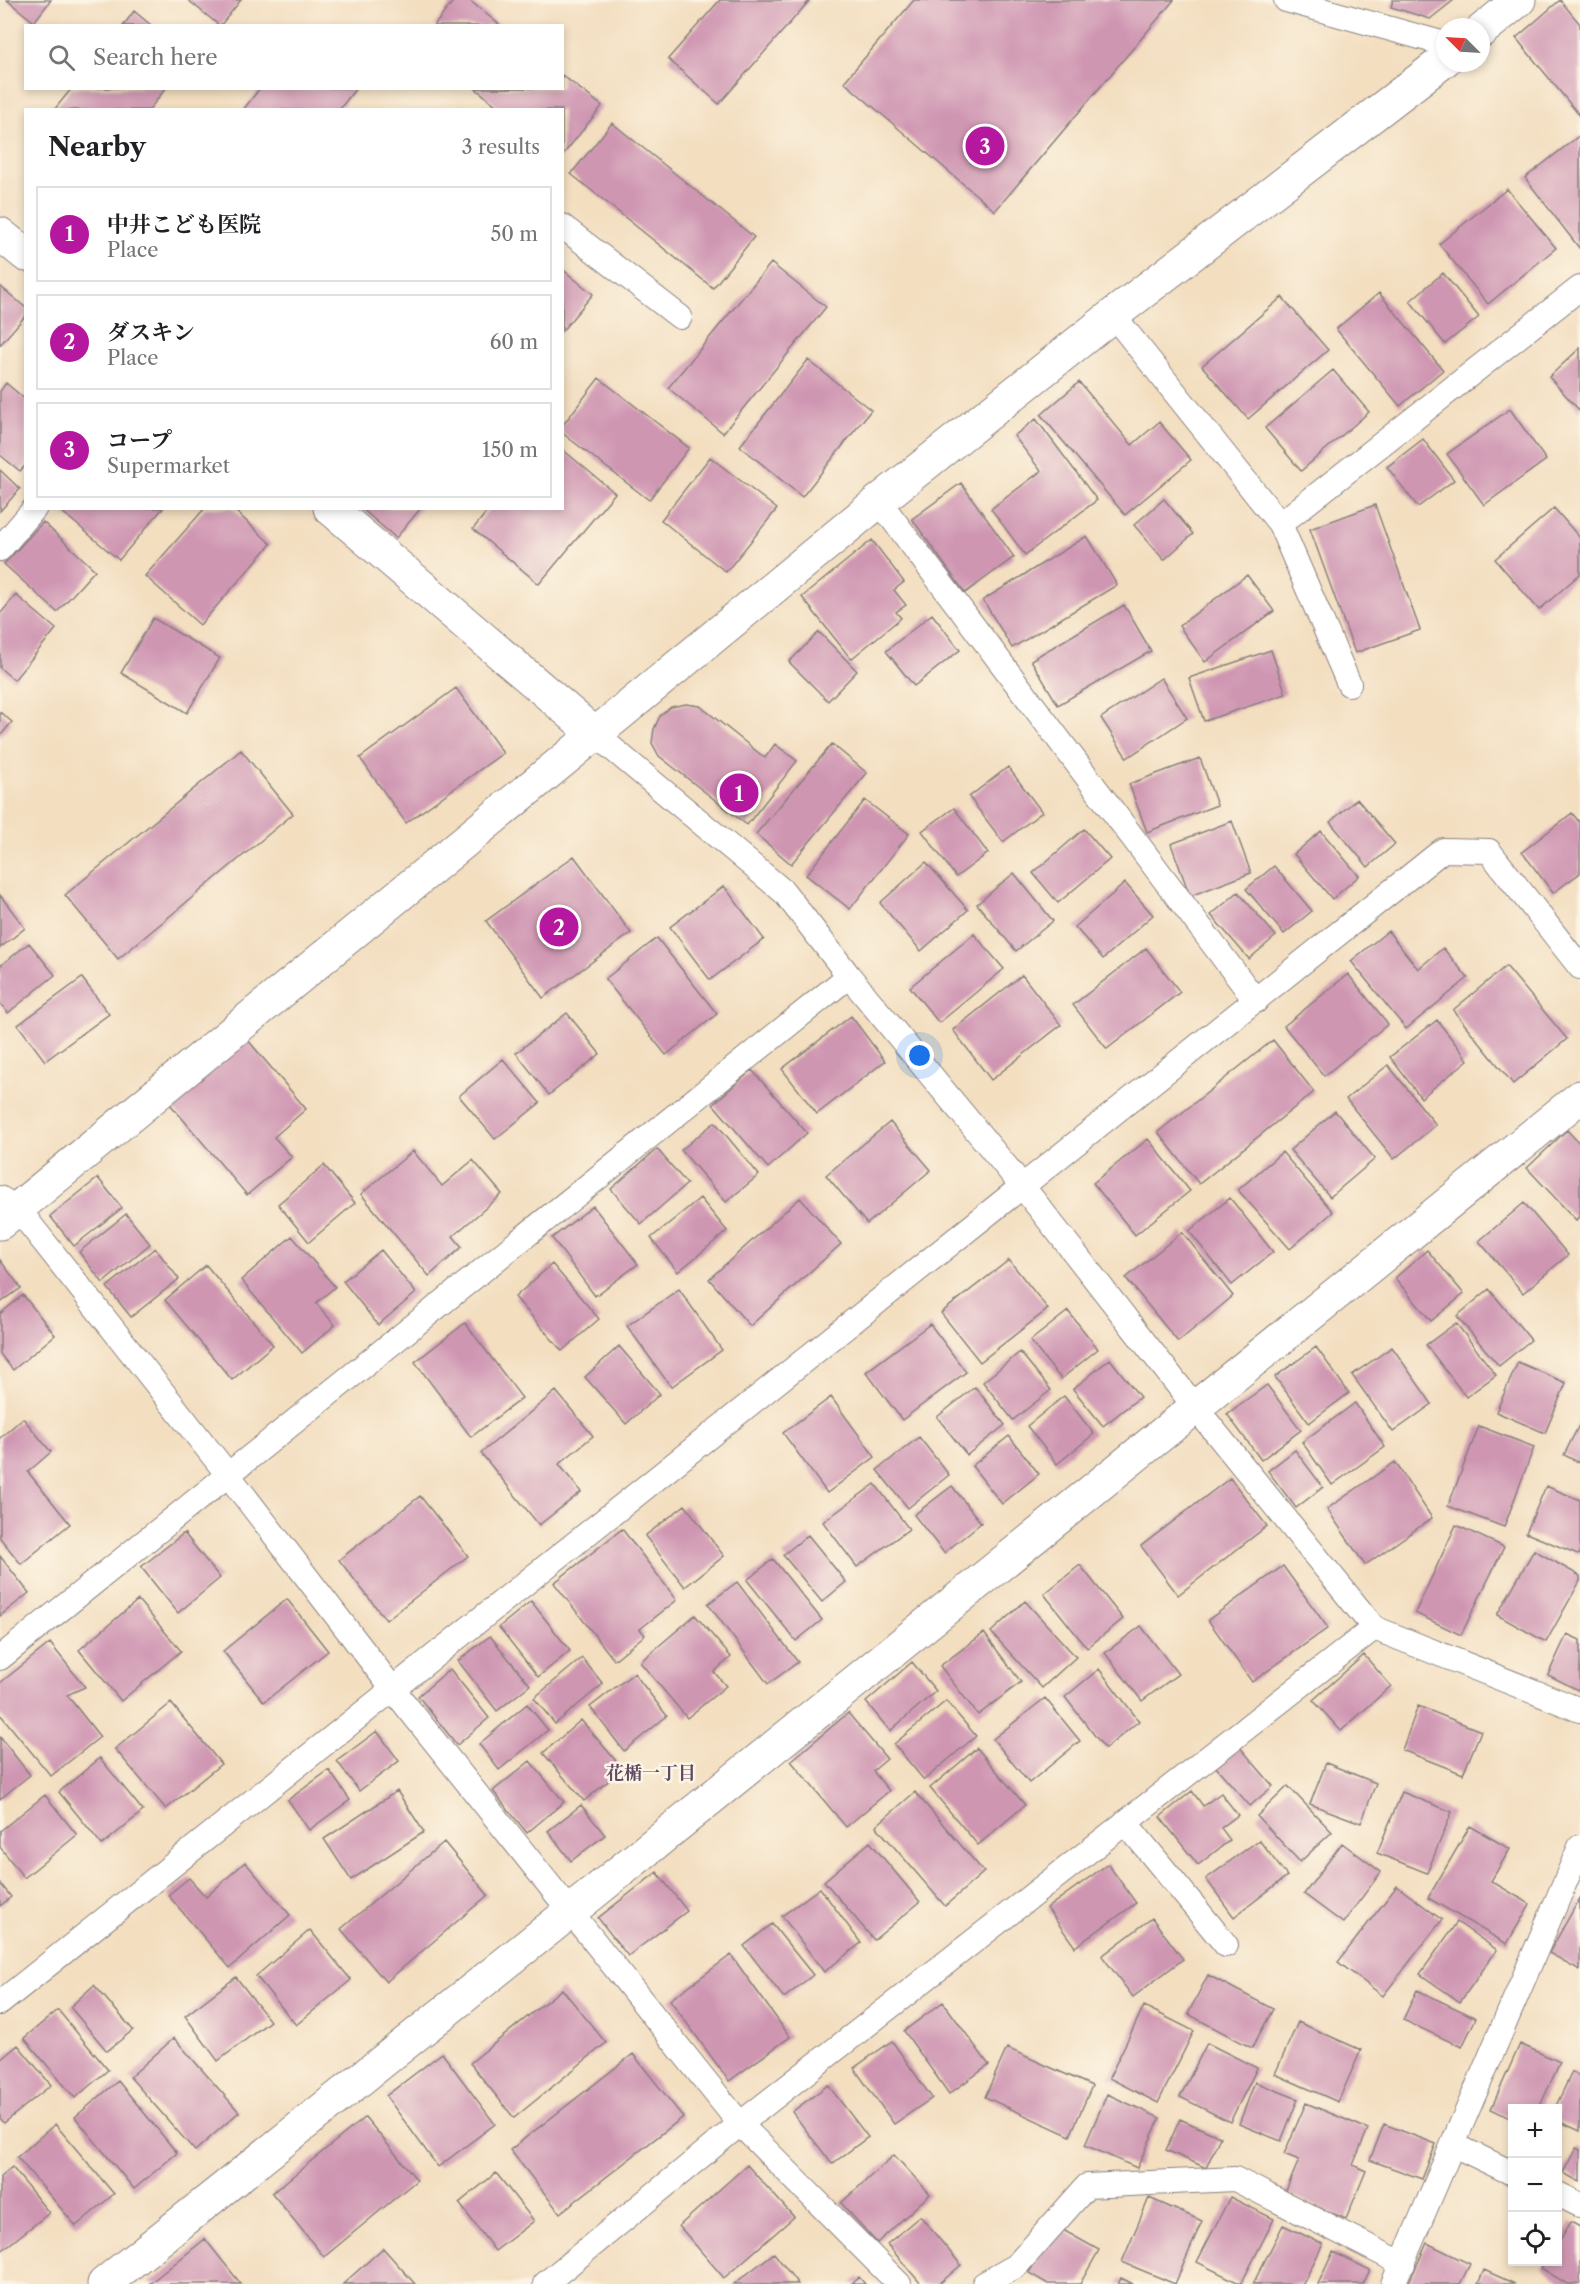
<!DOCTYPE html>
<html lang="en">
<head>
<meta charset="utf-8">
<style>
	:root { --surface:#fff; --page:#f2f2f2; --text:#202124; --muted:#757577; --line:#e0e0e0; --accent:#b5179e }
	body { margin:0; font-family:"Libre Caslon Text","Noto Serif JP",serif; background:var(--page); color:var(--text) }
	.controls { position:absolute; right:18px; bottom:18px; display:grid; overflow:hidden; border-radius:0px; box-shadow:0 3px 9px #0003 }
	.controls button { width:54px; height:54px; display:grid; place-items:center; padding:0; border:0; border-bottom:2px solid var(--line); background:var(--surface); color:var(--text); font:30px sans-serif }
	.compass { position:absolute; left:1436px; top:18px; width:54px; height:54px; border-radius:50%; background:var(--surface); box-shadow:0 3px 9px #0003; rotate:294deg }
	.you { position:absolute; left:920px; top:1056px; width:21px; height:21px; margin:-15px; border:4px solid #fff; border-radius:50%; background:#1a73e8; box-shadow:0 0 0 9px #1a73e833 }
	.badge { display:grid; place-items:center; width:39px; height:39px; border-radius:50%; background:var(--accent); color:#fff; font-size:20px; font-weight:700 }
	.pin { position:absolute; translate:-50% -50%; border:3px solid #fff; box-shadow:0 2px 6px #0006 }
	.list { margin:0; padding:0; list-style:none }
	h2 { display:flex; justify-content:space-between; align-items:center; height:78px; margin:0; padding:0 24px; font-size:26px }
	h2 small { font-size:20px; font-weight:400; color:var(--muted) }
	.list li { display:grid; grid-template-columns:39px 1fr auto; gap:18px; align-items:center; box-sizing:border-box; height:96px; margin:0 12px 12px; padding:0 12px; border:2px solid var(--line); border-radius:0px }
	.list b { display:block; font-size:22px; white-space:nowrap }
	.list p { margin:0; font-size:20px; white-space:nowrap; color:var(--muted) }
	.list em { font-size:20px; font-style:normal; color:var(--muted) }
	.icon { flex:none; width:33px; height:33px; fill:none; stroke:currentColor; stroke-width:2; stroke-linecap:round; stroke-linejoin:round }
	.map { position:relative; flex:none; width:1580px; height:2284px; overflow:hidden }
	.search { position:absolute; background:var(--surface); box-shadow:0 3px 9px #0003; left:24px; top:24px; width:540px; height:66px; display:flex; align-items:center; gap:15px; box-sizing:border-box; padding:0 21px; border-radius:0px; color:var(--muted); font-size:22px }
	.panel { position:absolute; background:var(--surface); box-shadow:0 3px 9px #0003; left:24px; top:108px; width:540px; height:402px; border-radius:0px }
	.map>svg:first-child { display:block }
	.building { fill:#cf96b2 }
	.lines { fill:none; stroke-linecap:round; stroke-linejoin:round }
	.lane-casing { stroke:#8a807e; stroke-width:26 }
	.street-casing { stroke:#8a807e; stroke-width:35 }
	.secondary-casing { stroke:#8a807e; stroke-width:35 }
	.lane { stroke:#fff; stroke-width:24 }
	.street { stroke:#fff; stroke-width:33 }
	.secondary { stroke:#fff; stroke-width:33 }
	.labels { text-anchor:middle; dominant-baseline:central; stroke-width:5; stroke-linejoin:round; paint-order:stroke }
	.neighbourhood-label { font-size:18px; font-weight:bold; fill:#5f4b65; stroke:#fcf5e5 }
</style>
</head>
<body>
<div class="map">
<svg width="1580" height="2284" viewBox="0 0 1580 2284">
	<rect width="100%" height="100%" fill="#fcf5e5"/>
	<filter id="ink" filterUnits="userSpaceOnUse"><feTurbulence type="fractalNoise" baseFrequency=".0167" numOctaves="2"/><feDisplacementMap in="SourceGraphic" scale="12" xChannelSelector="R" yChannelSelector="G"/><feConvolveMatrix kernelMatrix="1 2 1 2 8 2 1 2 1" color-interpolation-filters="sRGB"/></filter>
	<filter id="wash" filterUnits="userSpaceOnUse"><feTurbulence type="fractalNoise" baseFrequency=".008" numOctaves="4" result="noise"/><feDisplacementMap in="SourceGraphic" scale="24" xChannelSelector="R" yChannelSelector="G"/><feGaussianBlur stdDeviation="1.35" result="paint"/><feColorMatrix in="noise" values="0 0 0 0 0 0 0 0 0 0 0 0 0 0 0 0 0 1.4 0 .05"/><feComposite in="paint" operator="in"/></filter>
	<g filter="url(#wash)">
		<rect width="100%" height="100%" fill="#f3dec0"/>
		<g id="blocks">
			<path class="building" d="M7,0H51L34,22Z
				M188,0H241L220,26Z
				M454,0H469L501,26H434Z
				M720,0H810L719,104L668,59Z
				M914,0H1174L995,211L844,82Z
				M1393,0H1454L1430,19L1391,7Z
				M1560,0L1580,24V116L1516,38Z
				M134,11L152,26H123Z
				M562,75L602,106L562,156V110H502L475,88H562Z
				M72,88H166L149,110H54Z
				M260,88H356L339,110H243Z
				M612,123L754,237L713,288L571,174Z
				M1580,135V249L1525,178Z
				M1507,189L1556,248L1488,304L1439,244Z
				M771,263L826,307L723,433L668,388Z
				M562,269L593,294L562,331Z
				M1443,273L1479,317L1445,344L1410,301Z
				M0,286L26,308V315L0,345Z
				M1379,293L1443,370L1400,406L1336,329Z
				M1282,297L1328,350L1248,419L1202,366Z
				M1580,348V411L1549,377Z
				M808,360L871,410L802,497L740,446Z
				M1333,370L1369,412L1301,471L1265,428Z
				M599,378L689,448L649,500L562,433V426Z
				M1079,382L1132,445L1159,422L1191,460L1125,515L1041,415Z
				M6,383L26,400V465L20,471L0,455V391Z
				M1510,409L1546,460L1484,505L1447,454Z
				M1036,419L1097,500L1025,555L991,509L1041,471L1014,436Z
				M1423,439L1454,480L1418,507L1387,467Z
				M562,449L615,493L539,584L473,529L490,508H562Z
				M710,457L777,509L726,572L661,520Z
				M0,470L20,489L0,511Z
				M961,483L1014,557L965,593L912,519Z
				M1164,499L1193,534L1164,560L1134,525Z
				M1375,505L1420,630L1355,653L1310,529Z
				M61,508H163L119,560L60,510Z
				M205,508H232L271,544L200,625L145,576Z
				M361,508H421L396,538Z
				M1554,508L1580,538V574L1539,610L1495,559Z
				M43,522L95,570L57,612L4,564Z
				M1087,536L1117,585L1012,648L983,600Z
				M872,540L904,582L894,590L906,605L896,612L901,618L851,659L802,597Z
				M1247,575L1274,611L1205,662L1179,626Z
				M16,595L56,629L14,680L0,668V614Z
				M1124,605L1151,651L1058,705L1031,660Z
				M932,614L960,650L914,686L886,651Z
				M153,618L220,658L187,713L121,673Z
				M819,632L857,671L828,701L789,662Z
				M1271,650L1286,694L1204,721L1189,678Z
				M1161,678L1187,718L1127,758L1101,718Z
				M456,688L503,753L406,823L360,758Z
				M686,704L700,706L765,758L775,744L797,761L747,825L659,756L652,743L654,729L660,716L671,707Z
				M0,712L12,722L0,736Z
				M832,744L867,773L791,864L756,834Z
				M241,750L293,814L118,959L65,895Z
				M1200,758L1217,805L1147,832L1129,784Z
				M1008,767L1042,812L1003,842L969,797Z
				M1357,799L1395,844L1368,867L1330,822Z
				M865,800L909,834L850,909L806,875Z
				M954,808L988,853L956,877L922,831Z
				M1572,813L1580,823V873L1553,893L1522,852Z
				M1232,821L1251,873L1190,896L1171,844Z
				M1084,829L1110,859L1058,903L1033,873Z
				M1321,831L1359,876L1332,899L1294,854Z
				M574,856L631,933L543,998L486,921Z
				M926,862L968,910L921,951L880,903Z
				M1274,866L1312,911L1284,934L1246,889Z
				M1014,873L1053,921L1016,951L977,904Z
				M1125,883L1153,915L1103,959L1075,927Z
				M724,886L764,939L710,980L670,927Z
				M1238,892L1276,936L1249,959L1211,915Z
				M0,895L25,928L0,948Z
				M1388,931L1418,969L1443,948L1468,978L1406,1029L1351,961Z
				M974,934L1004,969L939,1023L910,987Z
				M657,938L717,1014L666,1055L605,979Z
				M29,943L55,975L8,1013L0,1003V966Z
				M1146,948L1180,992L1107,1049L1073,1005Z
				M1506,966L1567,1039L1513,1084L1453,1010Z
				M1348,974L1388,1024L1324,1076L1284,1026Z
				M1022,975L1061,1025L991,1080L953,1030Z
				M82,978L109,1014L45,1061L18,1025Z
				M567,1013L600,1054L549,1095L516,1053Z
				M851,1016L885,1061L817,1114L782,1069Z
				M1437,1020L1468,1060L1421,1098L1390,1057Z
				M247,1039L306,1109L274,1137L292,1157L247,1195L170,1104Z
				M1273,1040L1314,1092L1199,1184L1158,1132Z
				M503,1059L540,1103L495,1139L459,1096Z
				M1388,1065L1436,1125L1394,1159L1346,1099Z
				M752,1070L807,1133L768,1168L713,1104Z
				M1335,1111L1375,1159L1330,1197L1290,1150Z
				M715,1122L759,1175L726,1202L681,1150Z
				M890,1122L931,1170L867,1224L826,1175Z
				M1567,1130L1580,1144V1215L1576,1220L1527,1168Z
				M1148,1139L1190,1191L1135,1235L1093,1183Z
				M657,1149L687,1184L641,1224L611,1189Z
				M413,1151L442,1186L473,1160L502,1194L453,1236L462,1247L429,1276L361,1194Z
				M1282,1152L1333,1212L1290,1249L1238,1190Z
				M324,1165L355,1203L309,1242L278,1204Z
				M98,1178L122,1208L74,1246L50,1216Z
				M700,1198L727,1231L678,1272L651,1238Z
				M800,1198L841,1244L750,1326L709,1279Z
				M1230,1198L1273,1252L1232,1285L1189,1231Z
				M1524,1203L1568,1255L1523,1293L1479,1241Z
				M593,1206L638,1264L595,1296L552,1238Z
				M126,1214L150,1244L103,1283L79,1252Z
				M1182,1232L1233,1296L1178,1342L1126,1278Z
				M292,1236L335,1287L316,1303L335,1325L302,1353L241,1280Z
				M155,1248L179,1279L131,1317L107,1287Z
				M381,1250L416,1293L378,1325L343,1281Z
				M1427,1250L1464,1294L1431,1321L1395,1278Z
				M0,1260L21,1288L0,1303Z
				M1009,1260L1048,1309L980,1362L941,1313Z
				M552,1264L599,1319L562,1351L515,1297Z
				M206,1265L273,1345L232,1380L165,1300Z
				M679,1289L722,1350L671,1387L627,1326Z
				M1489,1289L1531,1340L1499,1366L1457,1316Z
				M23,1295L55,1335L13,1370L0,1354V1314Z
				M1068,1311L1098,1349L1061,1379L1030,1341Z
				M465,1323L522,1398L471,1437L415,1362Z
				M1456,1323L1496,1375L1466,1397L1426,1345Z
				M930,1324L966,1372L902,1420L866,1372Z
				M619,1346L660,1394L626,1424L585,1377Z
				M1316,1347L1349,1393L1309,1423L1275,1377Z
				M1392,1347L1432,1404L1393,1432L1352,1375Z
				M1020,1352L1051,1390L1013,1420L983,1382Z
				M1110,1359L1140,1397L1103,1426L1073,1389Z
				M1518,1362L1566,1383L1545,1433L1496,1412Z
				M1267,1385L1301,1430L1261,1460L1227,1414Z
				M975,1387L1005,1425L967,1455L937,1417Z
				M556,1391L593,1436L559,1464L581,1492L539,1525L481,1453Z
				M1064,1396L1094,1434L1057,1464L1027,1426Z
				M831,1397L875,1457L827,1493L783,1433Z
				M1355,1403L1385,1447L1332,1485L1302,1442Z
				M23,1418L51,1452L28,1472L70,1524L21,1564L0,1538V1438Z
				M1580,1423V1463L1564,1455Z
				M1479,1426L1534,1447L1504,1527L1448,1506Z
				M1009,1436L1039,1474L1002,1504L972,1466Z
				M919,1437L949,1475L908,1508L877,1470Z
				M1295,1450L1323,1487L1296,1508L1268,1471Z
				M1395,1462L1432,1518L1365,1565L1327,1509Z
				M1230,1478L1267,1526L1178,1595L1141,1546Z
				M875,1484L909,1529L857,1567L823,1522Z
				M952,1486L981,1523L944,1553L914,1515Z
				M1546,1486L1580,1500V1555L1526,1533Z
				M420,1496L468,1556L386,1620L339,1560Z
				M685,1505L724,1556L685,1587L645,1536Z
				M1456,1525L1504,1547L1461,1635L1415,1613Z
				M622,1529L677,1600L640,1629L645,1635L614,1660L554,1583Z
				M184,1533L220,1578L178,1613L141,1567Z
				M808,1535L846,1582L822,1602L783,1555Z
				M1534,1550L1580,1576V1581L1546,1642L1497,1615Z
				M0,1556L29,1593L0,1616Z
				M773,1559L822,1620L796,1641L747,1580Z
				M1080,1565L1123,1619L1087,1648L1044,1594Z
				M1283,1566L1328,1628L1252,1682L1208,1620Z
				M737,1582L798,1662L768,1684L708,1604Z
				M287,1599L328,1651L264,1702L223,1651Z
				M138,1600L181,1651L121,1701L79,1650Z
				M531,1601L570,1651L538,1677L499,1627Z
				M1025,1601L1076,1657L1042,1688L991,1632Z
				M695,1615L731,1657L714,1672L726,1686L687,1718L640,1662Z
				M1141,1626L1178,1674L1142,1701L1105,1653Z
				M984,1633L1021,1682L978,1715L940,1666Z
				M1567,1634L1580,1640V1691L1548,1675Z
				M490,1636L530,1685L497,1711L458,1661Z
				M50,1643L85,1687L67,1695L100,1737L51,1776L0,1714V1683Z
				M1364,1655L1391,1686L1341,1731L1313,1700Z
				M582,1658L603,1684L555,1724L534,1698Z
				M912,1662L936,1691L890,1731L866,1702Z
				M450,1669L489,1718L457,1745L418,1696Z
				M1099,1669L1139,1721L1105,1749L1065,1697Z
				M634,1673L667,1716L624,1751L590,1707Z
				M1045,1698L1080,1741L1029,1783L993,1739Z
				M946,1701L976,1736L924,1780L894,1744Z
				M171,1703L221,1764L166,1809L115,1749Z
				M527,1704L548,1730L499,1770L479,1744Z
				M1418,1706L1481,1731L1463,1774L1402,1750Z
				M848,1713L887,1759L873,1771L889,1791L846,1827L791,1761Z
				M581,1720L623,1769L584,1801L543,1753Z
				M377,1731L399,1761L359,1791L337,1761Z
				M0,1737L30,1775L0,1799Z
				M1238,1745L1273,1786L1250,1806L1215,1766Z
				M977,1748L1025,1805L978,1845L930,1788Z
				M100,1758L143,1811L102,1845L59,1792Z
				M530,1761L564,1802L527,1833L493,1791Z
				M1326,1763L1376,1783L1361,1823L1310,1804Z
				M329,1770L350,1800L309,1830L288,1800Z
				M1288,1786L1332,1832L1300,1862L1257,1816Z
				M397,1791L424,1832L351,1880L324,1839Z
				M1192,1791L1203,1806L1221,1793L1238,1815L1221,1828L1230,1840L1198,1865L1160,1817Z
				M915,1792L984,1872L945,1906L876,1826Z
				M1402,1792L1452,1812L1427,1873L1377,1853Z
				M45,1795L77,1835L24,1878L0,1847V1831Z
				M581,1805L605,1835L571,1861L548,1831Z
				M1470,1826L1510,1849L1491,1881L1530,1904L1507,1944L1428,1898Z
				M1259,1840L1287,1876L1234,1917L1206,1879Z
				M444,1842L488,1895L386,1982L341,1929Z
				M870,1842L920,1902L874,1940L824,1881Z
				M1342,1843L1381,1872L1343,1923L1304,1894Z
				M245,1862L290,1915L230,1968L168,1895L189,1878L206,1897Z
				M1108,1864L1136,1903L1075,1947L1047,1908Z
				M657,1872L687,1911L628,1956L598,1918Z
				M0,1883L11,1897L0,1906Z
				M1397,1886L1442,1920L1383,1996L1338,1962Z
				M820,1888L861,1943L824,1972L782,1916Z
				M1580,1898V1970L1549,1953Z
				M1152,1918L1183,1959L1133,1997L1102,1956Z
				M1457,1922L1497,1950L1460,2002L1420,1974Z
				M772,1924L813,1975L784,1998L744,1946Z
				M310,1930L351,1980L296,2025L256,1976Z
				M731,1955L790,2037L729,2081L670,2000Z
				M1208,1975L1273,2009L1252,2048L1188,2014Z
				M236,1977L270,2021L218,2061L185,2016Z
				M94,1985L133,2030L107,2051L70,2007Z
				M562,1989L606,2043L514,2118L470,2063Z
				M1417,1990L1476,2018L1462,2047L1403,2020Z
				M943,2002L989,2065L949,2094L904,2031Z
				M1144,2006L1194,2031L1158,2103L1109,2078Z
				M58,2010L108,2070L75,2098L24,2038Z
				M1298,2022L1361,2050L1338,2102L1275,2074Z
				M174,2038L239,2112L195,2151L130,2077Z
				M892,2041L932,2098L894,2124L854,2068Z
				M1207,2043L1257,2068L1230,2122L1180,2097Z
				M1520,2044L1560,2062L1539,2108H1512V2119L1491,2109Z
				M18,2045L51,2085L4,2123L0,2118V2060Z
				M1007,2048L1092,2086L1070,2136L985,2097Z
				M442,2053L495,2124L438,2167L386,2096Z
				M633,2054L683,2117L560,2213L510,2150Z
				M1572,2072L1580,2076V2131L1558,2121V2108H1555Z
				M118,2081L177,2153L134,2189L75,2117Z
				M1255,2082L1298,2099L1281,2141L1239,2124Z
				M828,2085L868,2137L832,2164L792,2112Z
				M1107,2094L1160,2118L1137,2168L1085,2145Z
				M1306,2103L1368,2129L1353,2165L1366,2171L1346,2219L1285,2193L1299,2160L1284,2154Z
				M365,2117L417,2180L324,2257L272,2193Z
				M1180,2119L1220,2137L1206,2168L1166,2150Z
				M55,2124L114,2194L76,2226L17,2157Z
				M1384,2124L1436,2144L1422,2179L1370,2160Z
				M1576,2148L1580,2150V2182L1563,2173Z
				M894,2155L930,2194L877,2243L841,2203Z
				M747,2165L794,2217L724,2278L679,2226Z
				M12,2167L49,2213L0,2252V2177Z
				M496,2173L534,2221L495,2251L459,2203Z
				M1230,2197L1274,2219L1241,2284L1197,2262Z
				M1149,2198L1202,2221L1175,2284L1122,2262Z
				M920,2216L961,2265L939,2284H921L887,2244Z
				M1571,2222L1580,2227V2284H1567L1541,2268L1545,2262H1558V2243Z
				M1283,2225L1323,2244L1303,2284H1253Z
				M1056,2226L1099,2250L1080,2284H1048L1029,2273Z
				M205,2239L241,2284H149Z
				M1427,2243L1470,2264L1460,2284H1408Z
				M383,2248L415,2284H343Z
				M1333,2252L1370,2270L1363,2284H1318Z
				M774,2253L798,2284H734Z
				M1484,2270L1515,2284H1478Z
				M859,2277L865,2284H851Z
				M1121,2278L1133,2284H1118Z"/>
		</g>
	</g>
	<g filter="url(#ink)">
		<use href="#blocks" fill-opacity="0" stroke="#8a807e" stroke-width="1.5"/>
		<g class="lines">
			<g class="lane-casing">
				<path id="lane" d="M1286,0L1445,44
					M562,226L680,317
					M1113,315L1280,524L1349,684
					M879,501L1256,1001
					M1280,524L1580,288
					M0,549L35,508
					M0,1198L18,1209L229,1476L392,1688L740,2124L899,2284
					M1374,1628L1580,1710
					M0,1658L849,976
					M1125,1822L1226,1945
					M0,2003L1443,850L1489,851L1580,967
					M1454,2145L1512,2173
					M1558,2194L1580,2205
					M545,2284L740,2124L1374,1628L1195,1407L1023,1187L849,976L784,892L595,734
					M984,2284L1016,2266L1087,2186L1235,2179L1403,2264
					M1393,2284L1580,1847"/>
			</g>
			<g class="street-casing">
				<path id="street" d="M0,234L26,255
					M330,508L595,734
					M104,2284L571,1911L1580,1097"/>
			</g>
			<g class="secondary-casing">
				<path id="secondary" d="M1481,31L1519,0
					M0,1223L879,501L1113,315L1445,60"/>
			</g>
			<use href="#lane" class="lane"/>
			<use href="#street" class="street"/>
			<use href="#secondary" class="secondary"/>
		</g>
	</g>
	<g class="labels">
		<g class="neighbourhood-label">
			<text x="651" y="1773">花楯一丁目</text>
		</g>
	</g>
</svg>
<div class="controls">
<button>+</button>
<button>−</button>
<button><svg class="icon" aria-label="locate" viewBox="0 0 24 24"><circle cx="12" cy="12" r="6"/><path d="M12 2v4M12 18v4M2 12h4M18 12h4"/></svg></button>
</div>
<svg class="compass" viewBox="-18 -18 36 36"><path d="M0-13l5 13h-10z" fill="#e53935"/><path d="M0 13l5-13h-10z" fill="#757577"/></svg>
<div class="you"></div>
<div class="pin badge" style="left:739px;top:793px">1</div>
<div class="pin badge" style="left:559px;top:927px">2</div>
<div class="pin badge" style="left:985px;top:146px">3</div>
<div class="search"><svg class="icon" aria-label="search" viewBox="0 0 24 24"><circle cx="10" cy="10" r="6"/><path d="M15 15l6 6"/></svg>Search here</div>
<section class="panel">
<h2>Nearby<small>3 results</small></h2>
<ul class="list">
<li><span class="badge">1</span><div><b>中井こども医院</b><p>Place</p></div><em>50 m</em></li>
<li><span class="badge">2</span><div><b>ダスキン</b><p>Place</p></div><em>60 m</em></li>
<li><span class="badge">3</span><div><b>コープ</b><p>Supermarket</p></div><em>150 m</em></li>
</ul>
</section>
</div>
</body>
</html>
